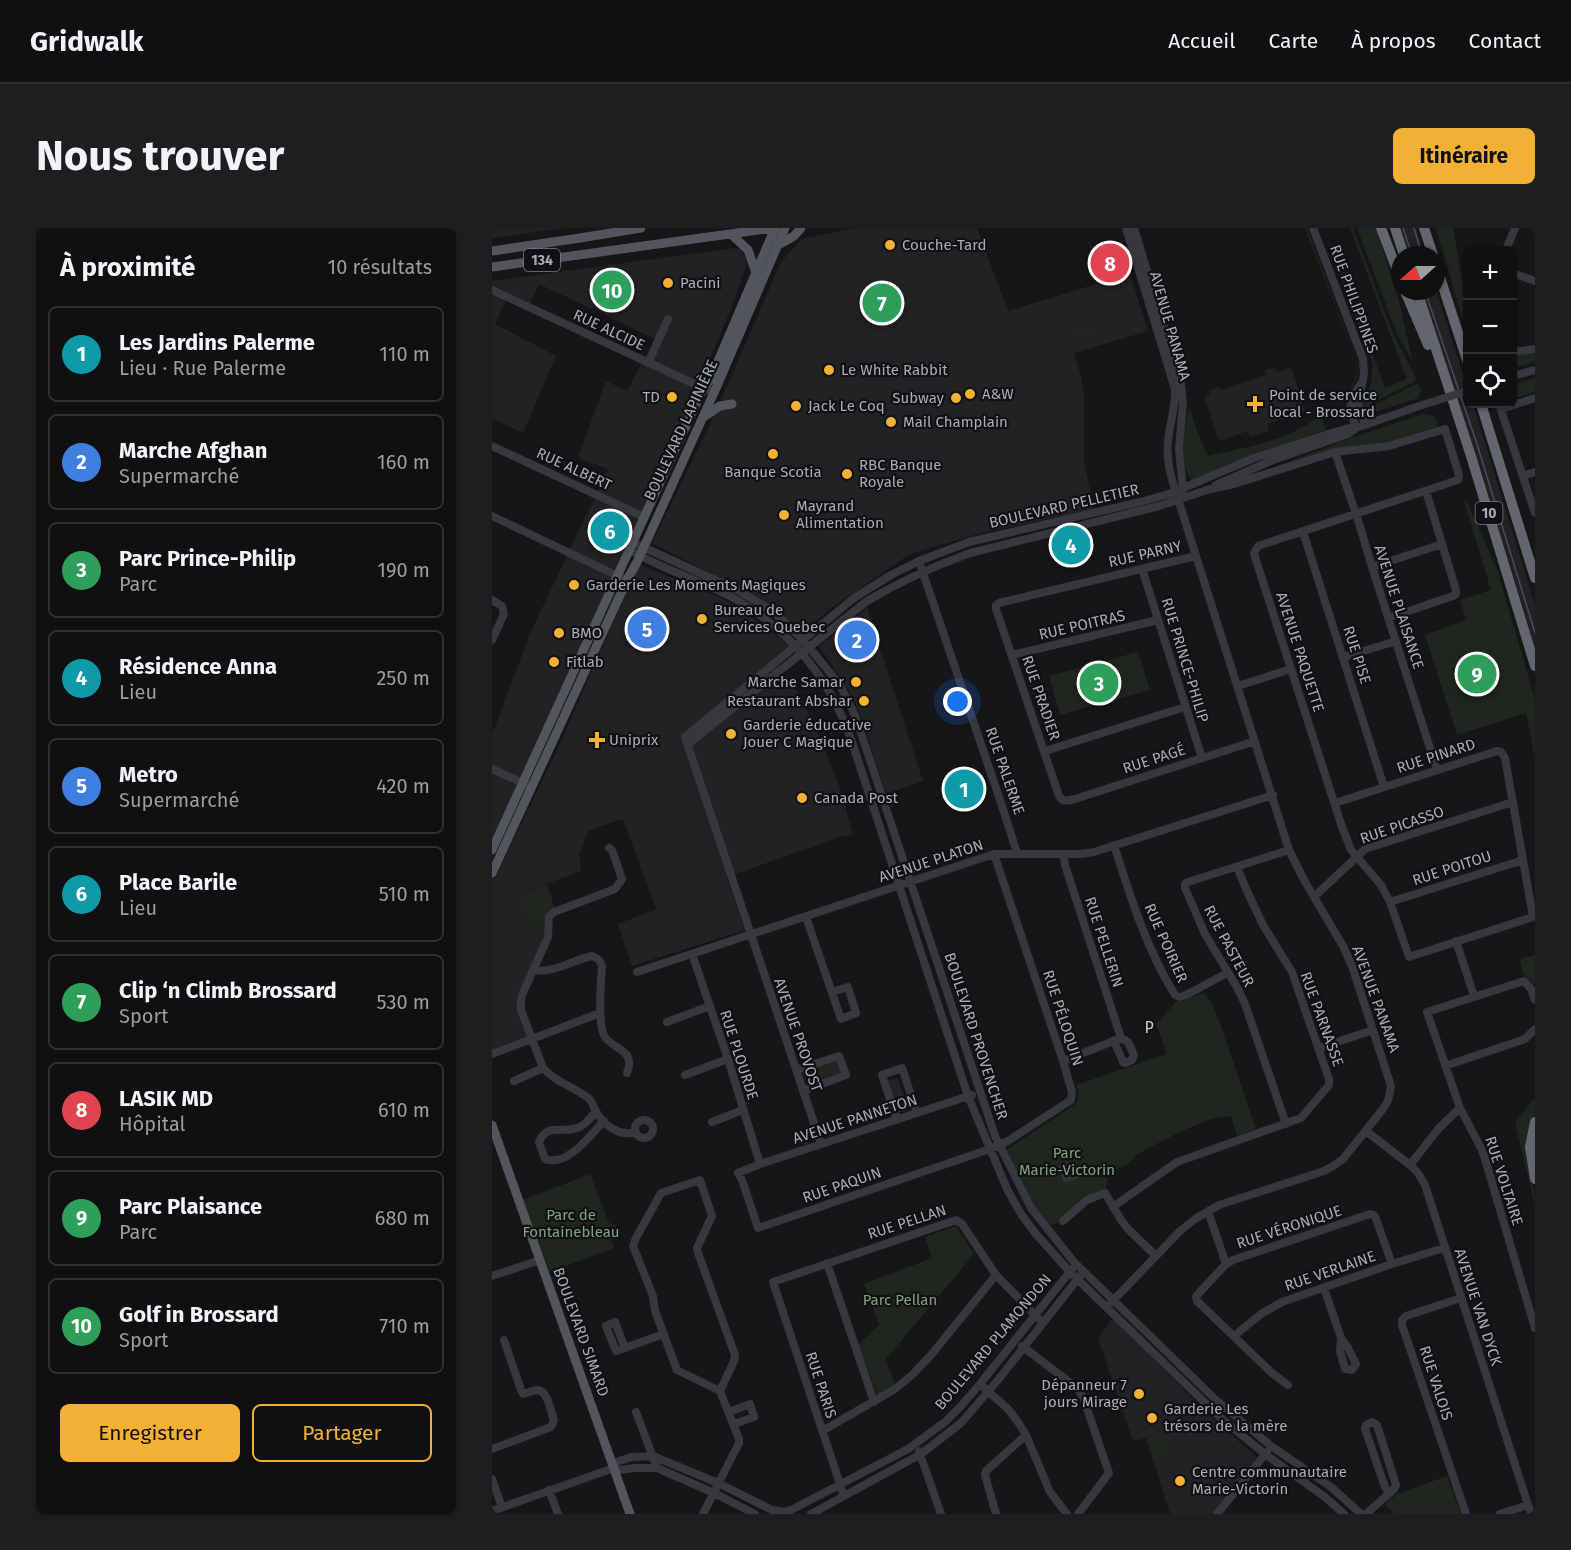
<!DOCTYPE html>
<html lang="fr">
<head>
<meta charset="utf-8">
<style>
	:root { --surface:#101012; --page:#1e1e20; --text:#f1f3f6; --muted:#9c9d9f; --line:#303032; --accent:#f2b134 }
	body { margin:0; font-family:"Fira Sans",sans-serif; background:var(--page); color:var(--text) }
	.controls { position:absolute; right:18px; top:18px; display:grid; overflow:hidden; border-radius:9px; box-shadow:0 2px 4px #0004 }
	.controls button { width:54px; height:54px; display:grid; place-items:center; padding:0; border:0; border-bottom:2px solid var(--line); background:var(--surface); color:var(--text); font:30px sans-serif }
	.compass { position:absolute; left:899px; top:18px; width:54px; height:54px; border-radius:50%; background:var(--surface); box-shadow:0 2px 4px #0004; rotate:249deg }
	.you { position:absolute; left:466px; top:474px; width:21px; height:21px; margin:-15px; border:4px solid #fff; border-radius:50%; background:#1a73e8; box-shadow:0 0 0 9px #1a73e833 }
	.badge { display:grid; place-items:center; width:39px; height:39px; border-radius:50%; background:var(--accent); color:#fff; font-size:20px; font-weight:700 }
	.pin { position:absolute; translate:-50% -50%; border:3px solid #fff; box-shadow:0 2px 6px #0006 }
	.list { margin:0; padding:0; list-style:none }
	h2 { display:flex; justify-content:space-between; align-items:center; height:78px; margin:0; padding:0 24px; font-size:26px }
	h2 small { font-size:20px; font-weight:400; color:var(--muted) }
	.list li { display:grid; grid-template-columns:39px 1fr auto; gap:18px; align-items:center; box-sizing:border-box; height:96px; margin:0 12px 12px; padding:0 12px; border:2px solid var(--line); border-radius:9px }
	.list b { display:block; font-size:22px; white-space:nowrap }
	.list p { margin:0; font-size:20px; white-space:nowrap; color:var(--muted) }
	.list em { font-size:20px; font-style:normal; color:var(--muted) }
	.actions { display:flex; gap:12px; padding:18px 24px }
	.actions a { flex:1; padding:14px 0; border:2px solid var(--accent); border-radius:9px; text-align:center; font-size:21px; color:var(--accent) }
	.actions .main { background:var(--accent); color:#111 }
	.icon { flex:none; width:33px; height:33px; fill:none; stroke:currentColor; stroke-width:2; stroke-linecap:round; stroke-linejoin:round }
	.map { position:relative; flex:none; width:1043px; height:1286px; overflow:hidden; border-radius:9px }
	header { display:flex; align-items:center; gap:36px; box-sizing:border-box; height:84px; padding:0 30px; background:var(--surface); border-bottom:2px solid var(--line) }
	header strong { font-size:28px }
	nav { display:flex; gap:33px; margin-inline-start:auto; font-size:21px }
	.intro { display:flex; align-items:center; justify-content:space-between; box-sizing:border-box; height:144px; padding:0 36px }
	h1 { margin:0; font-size:42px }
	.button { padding:15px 27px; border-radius:9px; background:var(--accent); color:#111; font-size:21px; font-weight:700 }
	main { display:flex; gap:36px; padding:0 36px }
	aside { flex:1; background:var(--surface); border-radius:9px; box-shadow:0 2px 4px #0004 }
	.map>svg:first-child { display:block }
	.built { fill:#222225 }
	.green { fill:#1e261f }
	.water { fill:#2c353c }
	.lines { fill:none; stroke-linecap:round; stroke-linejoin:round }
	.minor { stroke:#37383d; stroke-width:8 }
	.major { stroke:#53555c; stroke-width:9 }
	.highway { stroke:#63666e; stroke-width:10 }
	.tram { stroke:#4a4c52; stroke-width:1.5 }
	.minor-bridge { stroke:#37383d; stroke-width:8 }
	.poi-dot { fill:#f2b134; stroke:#111113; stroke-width:2 }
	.labels { text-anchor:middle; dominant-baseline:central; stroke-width:4.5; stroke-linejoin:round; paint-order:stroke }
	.shield { fill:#111113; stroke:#7b7e86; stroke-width:1.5 }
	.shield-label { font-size:14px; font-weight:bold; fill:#a8adb8 }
	.poi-label { font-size:15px; fill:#a8adb8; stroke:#111113; text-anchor:start }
	.street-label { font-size:15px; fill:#a8adb8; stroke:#111113 }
	.park-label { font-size:15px; fill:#7fa381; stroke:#111113 }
	.neighbourhood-label { font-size:16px; letter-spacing:1.5px; fill:#c9ccd4; stroke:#111113 }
</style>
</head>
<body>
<header>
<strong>Gridwalk</strong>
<nav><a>Accueil</a><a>Carte</a><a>À propos</a><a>Contact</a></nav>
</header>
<div class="intro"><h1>Nous trouver</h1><a class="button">Itinéraire</a></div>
<main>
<aside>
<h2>À proximité<small>10 résultats</small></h2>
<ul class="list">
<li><span class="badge" style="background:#0f9aa8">1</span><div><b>Les Jardins Palerme</b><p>Lieu · Rue Palerme</p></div><em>110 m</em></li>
<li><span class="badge" style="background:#3f7fe0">2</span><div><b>Marche Afghan</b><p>Supermarché</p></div><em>160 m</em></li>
<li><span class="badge" style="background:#2e9e5b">3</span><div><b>Parc Prince-Philip</b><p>Parc</p></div><em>190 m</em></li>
<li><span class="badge" style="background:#0f9aa8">4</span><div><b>Résidence Anna</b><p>Lieu</p></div><em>250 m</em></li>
<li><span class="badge" style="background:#3f7fe0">5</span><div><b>Metro</b><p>Supermarché</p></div><em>420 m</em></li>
<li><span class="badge" style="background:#0f9aa8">6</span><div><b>Place Barile</b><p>Lieu</p></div><em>510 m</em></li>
<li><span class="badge" style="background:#2e9e5b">7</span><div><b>Clip ‘n Climb Brossard</b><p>Sport</p></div><em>530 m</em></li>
<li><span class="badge" style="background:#e0444e">8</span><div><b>LASIK MD</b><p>Hôpital</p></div><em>610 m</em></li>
<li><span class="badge" style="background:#2e9e5b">9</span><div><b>Parc Plaisance</b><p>Parc</p></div><em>680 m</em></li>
<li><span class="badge" style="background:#2e9e5b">10</span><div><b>Golf in Brossard</b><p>Sport</p></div><em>710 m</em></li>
</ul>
<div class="actions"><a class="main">Enregistrer</a><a>Partager</a></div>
</aside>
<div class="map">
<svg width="1043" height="1286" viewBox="0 0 1043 1286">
	<rect width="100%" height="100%" fill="#161618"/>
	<path class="built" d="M0,0H74L0,10Z
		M363,0H485L516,83L638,46L656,103L582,125L590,152L592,167V234L602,281L493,304L418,326L338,381L310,405L287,384L241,357L160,315L221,190L289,34L309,11Z
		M909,0H924L933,27H918Z
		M243,20L250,22L255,35L239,81L162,261L0,615V507L37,408L116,241L86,230L114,153L135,163L149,136L157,139L170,114L47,56L38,76L0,57V53Z
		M944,62L975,159V176H981L1043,377V419L985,228L930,63Z
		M0,67L14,73L3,96L64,128L31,205L0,190Z
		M783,139L785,144L799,139L813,184L775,196L777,203L758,209L756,203L727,213L712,168L719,166L717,162L727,159L729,162L774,147L773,142Z
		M147,336L238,374L301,420L281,436L302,458L319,490L335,527L349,563L361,607L351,608L235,649L253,702L140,738L126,696L164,681L131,591L97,602L87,625L89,643L25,667L34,694L44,691L52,713L26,770L27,784L36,809L0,822V649L3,650L65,522Z
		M375,380L431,553L394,566L369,487L356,461L327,418Z
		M621,1090L717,1187L765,1229L722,1286H678L654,1210L641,1213L606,1110Z"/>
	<path class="green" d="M813,0H815L866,136C868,156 850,167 856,187L855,188C849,165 867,157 865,134Z
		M858,0H861L900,103L924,150L922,154L880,175L875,186L872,183L871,175L879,156L881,136L850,52L853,48L856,49L857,50L853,53L858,66L862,65L863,68L860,70L893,160L915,151Z
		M865,0H884L906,70L921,134L905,106Z
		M944,0H961L971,57L975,56V107Z
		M632,92L633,95L578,112L576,106Z
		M1043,123V134L1021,140V127Z
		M1043,150V164L1021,171V157Z
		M926,155L929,162L926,170L877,186L882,177Z
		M697,178L705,203L716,228C754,219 797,213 829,187L834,202L764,226L702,252H699C686,233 693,199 697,178Z
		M931,186L942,188L946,197L943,200L895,216L843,221L756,249L859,210Z
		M974,272L1005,341L1043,471V530L1034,485L965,507L933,407L974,392L968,372L999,362L972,273Z
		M646,424L658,462L568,487L557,448Z
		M55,656L63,681L52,713L44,691L34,694L25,667Z
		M1043,727V760L1042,756L1031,746L1028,731Z
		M712,765L719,773L727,792L764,901L745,908L739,888L719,891L692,902L647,925L633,938L617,944L613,965L595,972L571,993L553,999L513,923L583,876C588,870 587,865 584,857L675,826L664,796L684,774Z
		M346,832L349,845L315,856L310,844Z
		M406,850L416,883L405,885L395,852Z
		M1043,869V887L1038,896L1034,929L1043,968V977L1023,895Z
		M98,946L117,995L125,998L123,1003L115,1001L122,1020L58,1044L31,972Z
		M464,998L482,1026L394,1131L403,1157L386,1168L366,1117L387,1097L372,1056L440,1030L433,1009Z
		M670,1205L677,1225L663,1230L655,1210Z
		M955,1248L969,1286H902L893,1276L905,1266Z"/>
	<path class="water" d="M575,934L580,948L592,944L593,948L572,955L566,938Z"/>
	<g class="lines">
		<path class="minor" d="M642,0L689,155L691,175L687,221L691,262
			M821,0L871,131L872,146L866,176L873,197
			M1014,22L1023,0
			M1020,45L1043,53
			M0,62L222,165
			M1020,124L1043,121
			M156,135L176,91
			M1020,148L1043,142
			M1007,176L1043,285
			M1009,181L1043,170
			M864,200C857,180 856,174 868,157
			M0,218L152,289
			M843,224L866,292L880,339L945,542
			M1031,248L1043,244
			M724,257L781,232L856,206L864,200L930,177
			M0,288L130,350
			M811,304L892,559
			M140,314L247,363L283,385L311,412L348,457L363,487L503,908L539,980L582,1034L724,1172L779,1218L839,1259L869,1286
			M137,322C156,332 175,341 195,349C211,356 229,363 245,372C301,405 339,452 360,514L476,868L515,961L529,986L544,1006L577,1043L730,1191L773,1226L833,1269L852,1286
			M704,328L507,375L504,377V381L567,568C571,574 575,573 583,571L763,513
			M429,339L511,581L525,625
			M880,339L950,316
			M650,341L710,530
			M0,372L10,378L12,386L0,412
			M896,390L961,368L964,366V362L934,263
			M520,427L666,392
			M852,429L904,413
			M746,458L799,441
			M196,516L375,373C409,353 442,338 478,325L667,278L715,262L742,256L843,224L897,218L953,201L967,247L966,252L766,318L763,323L762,326L849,596L859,622L889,657L898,674L917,729L1041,689L1013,530L1009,524L1005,523L843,575
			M553,523L693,479
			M0,541L40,559
			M622,617C638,668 655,722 683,767L687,769L694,767L735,745
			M117,620L120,622L130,651L123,661L62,684L57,689L56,709L30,767L29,773V782L51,840C63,854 80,858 95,869C101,873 101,879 105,885C113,898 128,909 144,904
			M822,669L873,621L1021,574
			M898,674L1031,632
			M314,689L349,791L364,785L356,759L340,764
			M964,713L982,768
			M200,726L236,831L268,936
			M41,742C62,746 80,732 100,728C106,730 108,732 110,738C109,753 105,798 113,809C123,823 144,821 135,845
			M145,744L502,626H588L602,624L781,567
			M1043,772L1039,761L1032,753L935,784L968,880L989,920L993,931L1043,1100
			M175,794L218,778
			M622,813L631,834L633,835L640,832L642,827L636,814L629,810
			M827,820L881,802
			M0,826L108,785
			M571,833L629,810L573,637L571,626
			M953,838L1033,811L1043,801
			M304,842L347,828L354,847L311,863
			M193,847L236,831
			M22,853L51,840
			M480,867L268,936L246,945L250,952L266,1000L498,921L516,913L579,872L580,864L571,833L502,626
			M104,883C98,891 91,900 81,901C67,904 55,896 47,914L53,931C76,939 97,908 112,893
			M405,892L390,847L410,840L425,885
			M143 901a9 9 0 1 1 18 0a9 9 0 1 1-18 0Z
			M220,894L251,882
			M794,896L753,776L746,761L713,706L693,660V656L696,654L797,622
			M874,903L918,937L926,945L933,957L1039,1286
			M329,916L193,509L362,370L399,347L427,333L477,314L648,274L677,266L762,230L846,203L857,200H864
			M918,937L947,900L968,880
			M622,978L685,934L809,890L837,857V851L800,744L771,697L755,663L745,639
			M716,983L734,1036
			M571,993L595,972L613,965L629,992L636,1001L664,1028
			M335,1035L382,1174
			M0,1048L48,1032
			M832,1060L849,1110L856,1120L864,1136L860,1142L853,1141L848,1123L849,1110
			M969,1070L914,1088L910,1092V1097L974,1286
			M615,1079L688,1003L703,991L727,977L832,943L841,938L851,931L891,881L896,873L899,858L860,738L851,718L812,652L797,622L686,271C680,253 674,234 676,214C677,196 684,180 683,161L634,0
			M742,1108L769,1086L790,1074L900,1036L952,1020
			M530,1118L585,1160L591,1169L617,1245L586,1286
			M133,1120L123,1094L114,1098L124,1123L172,1106
			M488,1156L516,1181L526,1194L534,1207L558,1264L575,1286
			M796,1157L780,1145L705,1073L704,1069L706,1066L734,1036L741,1032L878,986L882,987L884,991L900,1036
			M144,1184L165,1240
			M237,1184L258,1176L262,1189L242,1196
			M330,1203L403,1161L420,1147L439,1127L504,1047
			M0,1221L59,1199L62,1193C59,1184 56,1163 46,1162C42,1162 36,1165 31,1166L29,1162L12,1112
			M427,1223L449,1286
			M122,1240L128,1242L143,1240H165L222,1265L263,1286
			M0,1251L10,1279
			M57,1262L66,1286
			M352,1268L281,1054L464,992L470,996L504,1047L551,1095
			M0,1283L122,1240L124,1234L140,1229L161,1228L226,1255L280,1282L293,1284L301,1281L416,1221L453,1194L468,1179L488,1156L580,1041
			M211,1286L247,1215V1211L228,1163L185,1142L163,1083L161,1068L141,1018L144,1010L169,965L208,952L220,988L205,1020L206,1025L243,1127L242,1133L228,1163
			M319,1286L429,1226L469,1195L506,1152L588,1048
			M504,1286L493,1247L494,1243L534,1207
			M725,1286L775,1224
			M874,1286L902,1261L904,1257L885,1197L880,1194L874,1197L873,1201L893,1259L897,1265
			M1008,1286L1036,1277"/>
		<path class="major" d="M239,6L256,22L264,45
			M286,17L302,8L309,0
			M0,23L88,10L149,0
			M0,39L281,0
			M213,188L228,178L240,176
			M0,622L209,165L218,152L283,0
			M0,645L135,352L146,332L225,158L293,0
			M0,897L138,1286"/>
		<path class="highway" d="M889,0L908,50
			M903,0L912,27
			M932,0L941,27
			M944,37L975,132
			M913,63L936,117
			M925,63L979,228L1043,438
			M989,176L1043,350
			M1043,894L1038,919L1043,951"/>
		<path class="tram" d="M911,0L920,27
			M922,0L930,27
			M933,63L985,216L1043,405"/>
		<path class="minor-bridge" d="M930,177L975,163"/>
	</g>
	<g class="poi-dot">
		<circle cx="398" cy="17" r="6"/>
		<circle cx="176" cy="55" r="6"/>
		<circle cx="337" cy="142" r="6"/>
		<circle cx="478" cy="166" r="6"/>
		<circle cx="180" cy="169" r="6"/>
		<circle cx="464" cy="170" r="6"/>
		<path d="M760 167h6v6h6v6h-6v6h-6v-6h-6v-6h6z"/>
		<circle cx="304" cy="178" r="6"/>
		<circle cx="399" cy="194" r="6"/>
		<circle cx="281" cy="226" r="6"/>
		<circle cx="355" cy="246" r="6"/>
		<circle cx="292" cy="287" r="6"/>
		<circle cx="82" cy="357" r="6"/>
		<circle cx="210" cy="391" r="6"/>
		<circle cx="67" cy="405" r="6"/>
		<circle cx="62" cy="434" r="6"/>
		<circle cx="364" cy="454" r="6"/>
		<circle cx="372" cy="473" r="6"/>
		<circle cx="239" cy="506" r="6"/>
		<path d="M102 503h6v6h6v6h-6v6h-6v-6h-6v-6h6z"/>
		<circle cx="310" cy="570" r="6"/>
		<circle cx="647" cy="1166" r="6"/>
		<circle cx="660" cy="1190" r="6"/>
		<circle cx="688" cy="1253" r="6"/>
	</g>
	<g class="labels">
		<g class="shield">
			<rect x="32" y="21" width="36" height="22" rx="4.5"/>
			<rect x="983.5" y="274" width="27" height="22" rx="4.5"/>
		</g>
		<g class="shield-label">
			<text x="50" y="32">134</text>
			<text x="997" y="285">10</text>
		</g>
		<g class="poi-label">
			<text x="410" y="17">Couche-Tard</text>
			<text x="188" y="55">Pacini</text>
			<text x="349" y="142">Le White Rabbit</text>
			<text x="490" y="166">A&amp;W</text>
			<text x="777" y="167">Point de service<tspan x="777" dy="17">local - Brossard</tspan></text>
			<text x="168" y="169" text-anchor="end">TD</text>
			<text x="452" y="170" text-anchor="end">Subway</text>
			<text x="316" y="178">Jack Le Coq</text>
			<text x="411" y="194">Mail Champlain</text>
			<text x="367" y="237">RBC Banque<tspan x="367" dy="17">Royale</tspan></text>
			<text x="281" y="244" text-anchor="middle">Banque Scotia</text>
			<text x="304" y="278">Mayrand<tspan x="304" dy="17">Alimentation</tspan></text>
			<text x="94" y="357">Garderie Les Moments Magiques</text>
			<text x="222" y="382">Bureau de<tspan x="222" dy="17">Services Quebec</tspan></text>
			<text x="79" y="405">BMO</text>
			<text x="74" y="434">Fitlab</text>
			<text x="352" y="454" text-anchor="end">Marche Samar</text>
			<text x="360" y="473" text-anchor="end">Restaurant Abshar</text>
			<text x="251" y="497">Garderie éducative<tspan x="251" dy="17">Jouer C Magique</tspan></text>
			<text x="117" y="512">Uniprix</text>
			<text x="322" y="570">Canada Post</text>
			<text x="635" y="1157" text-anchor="end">Dépanneur 7<tspan x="635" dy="17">jours Mirage</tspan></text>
			<text x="672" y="1181">Garderie Les<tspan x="672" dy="17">trésors de la mère</tspan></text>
			<text x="700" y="1244">Centre communautaire<tspan x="700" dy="17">Marie-Victorin</tspan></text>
		</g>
		<g class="street-label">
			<text transform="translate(862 71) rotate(70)">RUE PHILIPPINES</text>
			<text transform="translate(678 98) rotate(74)">AVENUE PANAMA</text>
			<text transform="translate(117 102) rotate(25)">RUE ALCIDE</text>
			<text transform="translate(189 202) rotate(-65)">BOULEVARD LAPINIÈRE</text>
			<text transform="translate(82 241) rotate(25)">RUE ALBERT</text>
			<text transform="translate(572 278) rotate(-13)">BOULEVARD PELLETIER</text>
			<text transform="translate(653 326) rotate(-13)">RUE PARNY</text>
			<text transform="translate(907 379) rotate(72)">AVENUE PLAISANCE</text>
			<text transform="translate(590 397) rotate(-13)">RUE POITRAS</text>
			<text transform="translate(808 424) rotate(72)">AVENUE PAQUETTE</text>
			<text transform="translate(865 427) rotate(72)">RUE PISE</text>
			<text transform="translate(693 432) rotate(73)">RUE PRINCE-PHILIP</text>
			<text transform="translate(549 470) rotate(71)">RUE PRADIER</text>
			<text transform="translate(944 528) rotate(-18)">RUE PINARD</text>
			<text transform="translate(662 531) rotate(-18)">RUE PAGÉ</text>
			<text transform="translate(513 543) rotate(71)">RUE PALERME</text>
			<text transform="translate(910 597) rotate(-19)">RUE PICASSO</text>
			<text transform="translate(439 633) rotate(-18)">AVENUE PLATON</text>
			<text transform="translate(960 640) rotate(-18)">RUE POITOU</text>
			<text transform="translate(612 714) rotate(72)">RUE PELLERIN</text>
			<text transform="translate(674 715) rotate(66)">RUE POIRIER</text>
			<text transform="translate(737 718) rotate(62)">RUE PASTEUR</text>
			<text transform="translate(884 771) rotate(70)">AVENUE PANAMA</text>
			<text transform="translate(571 790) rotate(72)">RUE PÉLOQUIN</text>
			<text transform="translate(830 791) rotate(70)">RUE PARNASSE</text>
			<text transform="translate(306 807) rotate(71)">AVENUE PROVOST</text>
			<text transform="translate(484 808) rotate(72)">BOULEVARD PROVENCHER</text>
			<text transform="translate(247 827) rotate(72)">RUE PLOURDE</text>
			<text transform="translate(363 891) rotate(-18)">AVENUE PANNETON</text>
			<text transform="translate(1012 953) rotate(72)">RUE VOLTAIRE</text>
			<text transform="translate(350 957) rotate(-19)">RUE PAQUIN</text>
			<text transform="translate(415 994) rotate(-18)">RUE PELLAN</text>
			<text transform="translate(797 999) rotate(-18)">RUE VÉRONIQUE</text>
			<text transform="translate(838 1043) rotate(-19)">RUE VERLAINE</text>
			<text transform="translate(986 1079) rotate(72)">AVENUE VAN DYCK</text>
			<text transform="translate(89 1104) rotate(70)">BOULEVARD SIMARD</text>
			<text transform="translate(501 1114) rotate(-50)">BOULEVARD PLAMONDON</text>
			<text transform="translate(944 1155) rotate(72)">RUE VALOIS</text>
			<text transform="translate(329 1157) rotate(72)">RUE PARIS</text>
		</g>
		<g class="park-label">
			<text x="575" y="925">Parc<tspan x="575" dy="17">Marie-Victorin</tspan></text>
			<text x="79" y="987">Parc de<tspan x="79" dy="17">Fontainebleau</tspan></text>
			<text x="408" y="1072">Parc Pellan</text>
		</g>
		<g class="neighbourhood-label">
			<text x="658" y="799">P</text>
		</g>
	</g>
</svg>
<div class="controls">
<button>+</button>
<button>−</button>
<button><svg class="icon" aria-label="locate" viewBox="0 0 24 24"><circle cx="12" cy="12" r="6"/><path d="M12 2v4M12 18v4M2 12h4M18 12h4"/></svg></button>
</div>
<svg class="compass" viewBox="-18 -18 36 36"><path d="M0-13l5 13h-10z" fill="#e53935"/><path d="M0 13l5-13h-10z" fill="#9c9d9f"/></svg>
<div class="you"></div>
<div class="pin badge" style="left:472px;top:561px;background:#0f9aa8">1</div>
<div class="pin badge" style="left:365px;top:412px;background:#3f7fe0">2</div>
<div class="pin badge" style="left:607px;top:455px;background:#2e9e5b">3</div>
<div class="pin badge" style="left:579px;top:317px;background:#0f9aa8">4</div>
<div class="pin badge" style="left:155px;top:401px;background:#3f7fe0">5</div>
<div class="pin badge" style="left:118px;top:303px;background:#0f9aa8">6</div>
<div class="pin badge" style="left:390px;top:75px;background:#2e9e5b">7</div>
<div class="pin badge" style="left:618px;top:35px;background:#e0444e">8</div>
<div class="pin badge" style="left:985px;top:446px;background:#2e9e5b">9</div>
<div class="pin badge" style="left:120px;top:62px;background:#2e9e5b">10</div>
</div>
</main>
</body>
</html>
